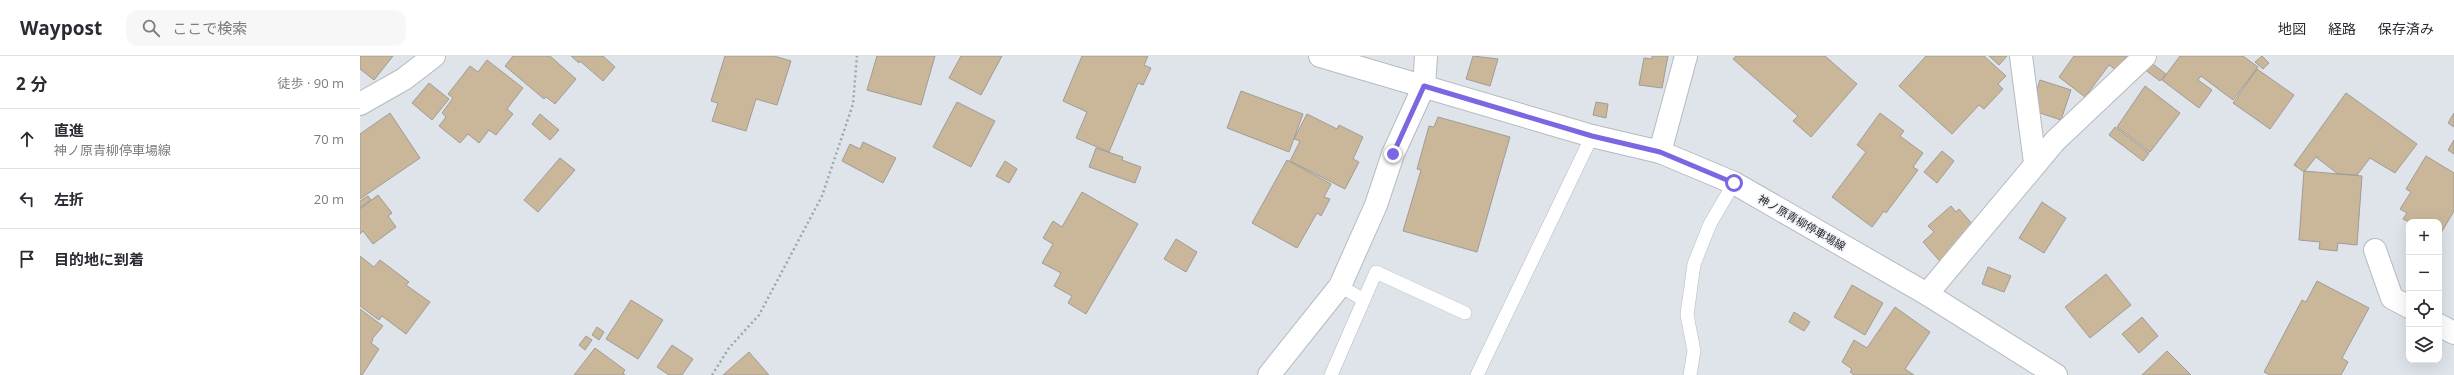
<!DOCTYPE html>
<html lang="ja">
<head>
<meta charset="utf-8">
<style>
	:root { --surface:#fff; --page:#f7f7f7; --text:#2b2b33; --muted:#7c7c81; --line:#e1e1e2 }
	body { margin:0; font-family:"Open Sans","Noto Sans JP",sans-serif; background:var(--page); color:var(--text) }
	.controls { position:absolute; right:12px; bottom:12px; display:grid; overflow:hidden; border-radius:8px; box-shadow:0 4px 16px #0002 }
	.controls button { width:36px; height:36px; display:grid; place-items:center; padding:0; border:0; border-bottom:1px solid var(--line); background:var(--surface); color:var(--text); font:20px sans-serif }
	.stop { position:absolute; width:12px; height:12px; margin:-9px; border:3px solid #7b67e2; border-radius:50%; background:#fff }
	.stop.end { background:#7b67e2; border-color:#fff; box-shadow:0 1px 4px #0008 }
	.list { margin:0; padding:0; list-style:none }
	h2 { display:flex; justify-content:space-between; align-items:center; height:52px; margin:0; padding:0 16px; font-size:17px }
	h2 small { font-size:13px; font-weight:400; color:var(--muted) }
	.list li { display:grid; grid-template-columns:26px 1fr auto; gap:12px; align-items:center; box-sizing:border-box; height:60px; padding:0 16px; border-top:1px solid var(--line) }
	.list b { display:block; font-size:15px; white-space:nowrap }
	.list p { margin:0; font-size:13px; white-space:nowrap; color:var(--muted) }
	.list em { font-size:13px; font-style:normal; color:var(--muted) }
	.icon { flex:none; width:22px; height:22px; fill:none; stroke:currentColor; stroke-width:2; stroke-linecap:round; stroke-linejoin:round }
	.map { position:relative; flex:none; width:2094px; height:319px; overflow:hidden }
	header { display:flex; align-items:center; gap:24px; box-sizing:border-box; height:56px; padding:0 20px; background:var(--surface); border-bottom:1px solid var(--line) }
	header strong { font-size:19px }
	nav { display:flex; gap:22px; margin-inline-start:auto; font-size:14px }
	.search { width:280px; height:36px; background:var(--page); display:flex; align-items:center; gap:10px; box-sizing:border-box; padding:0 14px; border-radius:12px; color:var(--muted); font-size:15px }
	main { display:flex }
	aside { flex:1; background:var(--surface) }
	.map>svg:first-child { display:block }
	.building { fill:#cab699; stroke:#a09c96 }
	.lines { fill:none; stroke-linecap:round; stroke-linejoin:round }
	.service-casing { stroke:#b5bac0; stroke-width:14 }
	.minor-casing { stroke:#b5bac0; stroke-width:24 }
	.secondary-casing { stroke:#b5bac0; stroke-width:24 }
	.path { stroke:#a0a4a9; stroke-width:2.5; stroke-dasharray:2 3; stroke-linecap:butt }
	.service { stroke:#fff; stroke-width:13 }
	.minor { stroke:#fff; stroke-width:22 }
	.secondary { stroke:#fff; stroke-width:22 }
	.route { stroke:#7b67e2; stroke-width:5 }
	.labels { text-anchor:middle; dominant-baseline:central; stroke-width:3; stroke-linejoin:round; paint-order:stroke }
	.street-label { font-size:11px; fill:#252729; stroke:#ecf2f8 }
</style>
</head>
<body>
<header>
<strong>Waypost</strong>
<div class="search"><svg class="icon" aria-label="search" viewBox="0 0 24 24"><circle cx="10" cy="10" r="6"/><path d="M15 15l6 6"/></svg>ここで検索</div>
<nav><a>地図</a><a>経路</a><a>保存済み</a></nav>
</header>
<main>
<aside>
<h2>2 分<small>徒歩 · 90 m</small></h2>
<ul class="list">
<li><svg class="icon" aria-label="ahead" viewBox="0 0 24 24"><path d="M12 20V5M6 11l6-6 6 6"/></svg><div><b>直進</b><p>神ノ原青柳停車場線</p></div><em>70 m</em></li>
<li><svg class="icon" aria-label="left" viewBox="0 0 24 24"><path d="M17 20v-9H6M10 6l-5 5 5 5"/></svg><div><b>左折</b></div><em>20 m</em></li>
<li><svg class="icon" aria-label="arrive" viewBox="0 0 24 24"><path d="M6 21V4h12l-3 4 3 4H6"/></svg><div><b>目的地に到着</b></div></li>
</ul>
</aside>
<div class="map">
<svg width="2094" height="319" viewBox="0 0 2094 319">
	<rect width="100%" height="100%" fill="#dfe4eb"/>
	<path class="building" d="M0,0H33L14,24L0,13Z
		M153,0H190L216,23L195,48L186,41L184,43L145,10Z
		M211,0H243L255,11L243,25L220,5L219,7Z
		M365,0H414L431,5L417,49L396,43L386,75L352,65L358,47L351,45Z
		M517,0H575L561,49L507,34Z
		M601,0H642L621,39L589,22Z
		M722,0H788L784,9L791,12L783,29L778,27L749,96L716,82L727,56L703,45Z
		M1113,0L1138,3L1130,30L1106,23Z
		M1292,0H1308L1302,32L1279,29L1284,2L1292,3Z
		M1376,0H1465L1497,28L1451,81L1433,65L1438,60L1373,3Z
		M1566,0H1624L1646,20L1638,28L1643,33L1624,53L1619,49L1592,78L1539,30Z
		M1629,0H1647L1639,9Z
		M1714,0H1767L1756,14L1749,9L1725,41L1699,21Z
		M1820,0H1883L1898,11L1873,44L1841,20L1838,24L1852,34L1839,52L1802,24Z
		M1902,0L1909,7L1903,13L1895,6Z
		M127,4L163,32L147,53L153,58L136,79L129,74L119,87L108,78L100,87L79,70L86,61L82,57L93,42L88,38L110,10L118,16Z
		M1790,6L1806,18L1800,25L1784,13Z
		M1897,13L1934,39L1910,73L1873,47Z
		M1680,24L1711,34L1701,64L1671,54Z
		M69,27L89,43L72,64L52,47Z
		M1785,30L1820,57L1790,96L1757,71Z
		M881,35L943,58L929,96L867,72Z
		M1986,37L2057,88L2035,117L2010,102L1997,119L1978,118L1956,101L1944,116L1934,109Z
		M597,46L635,65L611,111L573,91Z
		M1236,46L1248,48L1246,62L1233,59Z
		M30,57L60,102L0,143V78Z
		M1520,57L1544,75L1540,80L1563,97L1553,111L1558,114L1526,157L1524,155L1512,171L1472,141L1506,96L1497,89Z
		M2094,57V71L2088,67Z
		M180,58L199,74L190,84L172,68Z
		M947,58L977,73L979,69L1003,81L993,103L999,106L985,133L930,105L940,85L934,83Z
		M1078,61L1150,81L1117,196L1043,175L1061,114L1057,113L1069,70L1074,71Z
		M1755,71L1789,97L1783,105L1749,79Z
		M2094,84V98L2088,94Z
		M503,86L536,102L523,127L482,105L490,88L500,93Z
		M736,92L763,101L762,104L781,111L775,127L729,111Z
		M1582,95L1594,105L1577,127L1564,116Z
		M2066,100L2094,117V155L2081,177L2079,175V166H2049L2043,163L2047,157L2040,153L2051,136L2046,133Z
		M200,102L215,114L178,156L164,144Z
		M927,104L971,128L964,141L970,143L961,160L957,157L937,192L892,167Z
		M645,105L657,113L649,127L636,120Z
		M1944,115L2002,120L1997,189L1978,187L1977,195L1959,193L1960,186L1939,184Z
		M722,136L778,168L726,258L708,247L712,240L694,230L701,217L682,207L693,188L683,182L693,165L702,171Z
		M18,139L32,157L28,160L36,171L13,188L3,175L0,178V153Z
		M8,140L11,144L0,152V145Z
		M1682,146L1706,162L1684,197L1659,182Z
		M1591,150L1596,156L1599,153L1621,178L1585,211L1563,186L1574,176L1568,170Z
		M816,183L837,196L826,216L804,203Z
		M0,200L14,211L20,204L49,226L46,229L70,246L46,278L22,260L19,264L0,250Z
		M1628,211L1651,220L1644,236L1622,228Z
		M1746,218L1771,249L1730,282L1705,251Z
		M1957,225L2009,252L1982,302L1988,306L1981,319H1910L1904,316L1942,244L1946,246Z
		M1492,229L1523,247L1505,279L1474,261Z
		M271,244L303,264L278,303L246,283Z
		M1535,251L1570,276L1545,313L1554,319H1494L1490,316L1492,313L1482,306L1494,284L1507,292Z
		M0,253L23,270L12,283L13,284L11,287L19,293L2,319H0Z
		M1434,256L1450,266L1444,275L1429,266Z
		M1782,261L1798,280L1779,297L1762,278Z
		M237,271L244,276L239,284L232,279Z
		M226,280L232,284L225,294L219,289Z
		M312,289L333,303L322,319H309L297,311Z
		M235,292L265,314L263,317L265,319H214Z
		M1807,295L1831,319H1782Z
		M389,296L409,319H363Z"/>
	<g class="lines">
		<g class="service-casing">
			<path id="service" d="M980,230L1004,244
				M971,319L1016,216L1105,257
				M1117,319L1232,80
				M1330,319L1334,295L1327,259L1334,208L1350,168L1374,127"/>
		</g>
		<g class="minor-casing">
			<path id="minor" d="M1661,0L1675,107
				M0,48L44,23L74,0
				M1300,96L1326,0
				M2015,194L2032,242L2049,251
				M1567,238L1695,85L1785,0
				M2079,269L2094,277
				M909,319L980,230L1016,149L1033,98L1064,30L1066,0"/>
		</g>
		<g class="secondary-casing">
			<path id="secondary" d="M960,0L1232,80L1300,96L1374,127L1567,238L1696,319"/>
		</g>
		<path class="path" d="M352,319L369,292L399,259L462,140L493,48L497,0"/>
		<use href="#service" class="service"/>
		<use href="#minor" class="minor"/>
		<use href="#secondary" class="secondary"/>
	</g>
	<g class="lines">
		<path class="route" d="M1033,98L1064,30L1232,80L1300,96L1374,127"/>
	</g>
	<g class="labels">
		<g class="street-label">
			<text transform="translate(1442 166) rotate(30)">神ノ原青柳停車場線</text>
		</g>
	</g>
</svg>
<div class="controls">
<button>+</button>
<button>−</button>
<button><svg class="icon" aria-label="locate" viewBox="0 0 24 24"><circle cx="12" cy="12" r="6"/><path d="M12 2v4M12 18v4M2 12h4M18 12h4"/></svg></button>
<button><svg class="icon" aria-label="layers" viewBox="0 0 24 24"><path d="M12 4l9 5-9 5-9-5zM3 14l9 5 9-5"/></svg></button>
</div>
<div class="stop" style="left:1374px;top:127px"></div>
<div class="stop end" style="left:1033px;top:98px"></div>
</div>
</main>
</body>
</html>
